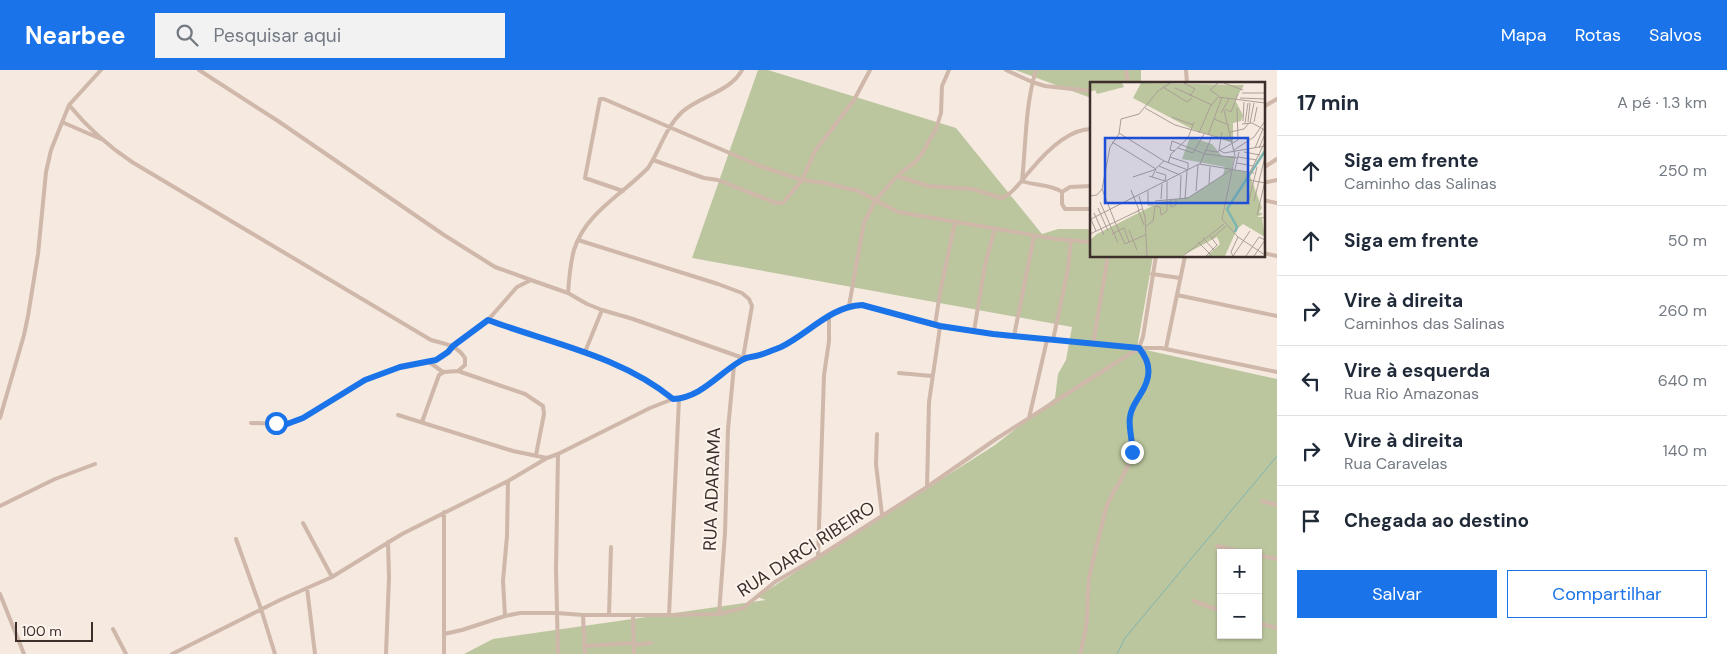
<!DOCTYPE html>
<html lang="pt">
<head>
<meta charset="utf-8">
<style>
	:root { --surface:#fff; --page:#f2f2f3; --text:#1f2937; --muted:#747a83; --line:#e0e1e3; --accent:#1a73e8 }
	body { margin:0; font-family:"DM Sans",sans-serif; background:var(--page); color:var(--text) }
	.controls { position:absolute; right:15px; bottom:15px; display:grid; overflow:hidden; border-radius:0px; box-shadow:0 1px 4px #0004 }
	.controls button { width:45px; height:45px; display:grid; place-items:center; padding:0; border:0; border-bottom:1px solid var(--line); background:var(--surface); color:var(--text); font:25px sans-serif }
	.scale { position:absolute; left:15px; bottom:12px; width:78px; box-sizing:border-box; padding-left:5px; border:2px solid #3c2e2a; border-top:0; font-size:14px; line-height:18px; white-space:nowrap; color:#3c2e2a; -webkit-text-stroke:4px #fcf4ed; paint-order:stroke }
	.stop { position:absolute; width:15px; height:15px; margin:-11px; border:4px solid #1a73e8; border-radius:50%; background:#fff }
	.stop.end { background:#1a73e8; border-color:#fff; box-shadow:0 1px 5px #0008 }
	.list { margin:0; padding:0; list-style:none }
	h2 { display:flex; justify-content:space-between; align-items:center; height:65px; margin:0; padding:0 20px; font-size:21px }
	h2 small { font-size:16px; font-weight:400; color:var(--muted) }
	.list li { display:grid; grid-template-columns:32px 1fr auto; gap:15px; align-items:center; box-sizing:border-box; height:70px; padding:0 20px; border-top:1px solid var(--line) }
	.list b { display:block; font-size:19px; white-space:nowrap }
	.list p { margin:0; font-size:16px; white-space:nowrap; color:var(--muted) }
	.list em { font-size:16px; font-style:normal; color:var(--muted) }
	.actions { display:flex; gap:10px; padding:15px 20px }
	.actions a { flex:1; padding:11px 0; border:1px solid var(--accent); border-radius:0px; text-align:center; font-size:18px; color:var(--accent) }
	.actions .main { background:var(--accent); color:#fff }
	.icon { flex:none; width:28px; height:28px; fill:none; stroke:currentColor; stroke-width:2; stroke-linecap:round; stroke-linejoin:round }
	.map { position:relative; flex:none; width:1277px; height:584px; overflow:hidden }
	header { display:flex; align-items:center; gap:30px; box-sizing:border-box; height:70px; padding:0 25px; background:var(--accent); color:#fff }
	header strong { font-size:24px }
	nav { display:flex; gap:28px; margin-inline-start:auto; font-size:18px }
	.search { width:350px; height:45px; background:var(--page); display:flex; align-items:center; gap:12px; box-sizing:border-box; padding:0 18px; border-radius:0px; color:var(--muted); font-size:19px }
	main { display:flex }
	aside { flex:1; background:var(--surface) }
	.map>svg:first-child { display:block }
	.green { fill:#bcc69e; fill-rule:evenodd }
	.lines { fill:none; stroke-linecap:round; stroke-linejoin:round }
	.stream { stroke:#7cb5b2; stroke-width:1 }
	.street { stroke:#cfb7aa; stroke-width:4 }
	.route { stroke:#1a73e8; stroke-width:6 }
	.labels { text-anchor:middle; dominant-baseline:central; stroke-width:4; stroke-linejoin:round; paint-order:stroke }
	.street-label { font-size:18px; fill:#3c2e2a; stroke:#fcf4ed }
	.inset-river { fill:none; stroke:#7cb5b2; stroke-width:2.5 }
	.inset-road { fill:none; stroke:#ab9e97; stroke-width:1 }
	.view { fill:#1d4ed8; fill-opacity:0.15; stroke:#1d4ed8; stroke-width:2.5 }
	.inset-edge { fill:none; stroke:#3c2e2a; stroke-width:2.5 }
</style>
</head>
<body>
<header>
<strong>Nearbee</strong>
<div class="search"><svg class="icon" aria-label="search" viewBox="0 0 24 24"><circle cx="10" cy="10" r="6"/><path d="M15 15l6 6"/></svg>Pesquisar aqui</div>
<nav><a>Mapa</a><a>Rotas</a><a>Salvos</a></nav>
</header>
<main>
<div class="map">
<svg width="1277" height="584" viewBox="0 0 1277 584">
	<rect width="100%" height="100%" fill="#f5e9e0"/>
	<path class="green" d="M758,0H768L956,58L1042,164L1058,159H1091V186H1153L1137,278L1277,309V584H464L493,569L766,530L757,527L995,375L1055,328L1058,304L1066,290L1072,257L692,188ZM1221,483H1258V565H1221Z
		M1015,0H1141V14H1091V28Z"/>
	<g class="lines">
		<path class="stream" d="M1117,584L1125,568L1277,386"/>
		<path class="street" d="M199,0L278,51L444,165L495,197L531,210
			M1006,0L1032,12L1045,16L1091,21
			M1036,0C1025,36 1026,74 1022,111C1035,116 1051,114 1062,122V134L1065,139H1091
			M1126,0L1128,14
			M1186,0L1187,14
			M69,35C87,57 108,76 132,92L431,270C445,274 457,275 465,288V295L458,301L444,302L439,305L422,352
			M1263,37L1277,29
			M62,52L101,69
			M653,90L704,108L718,110L776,133H783L802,110L815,81L854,30L870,0
			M1263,98L1277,89
			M897,106L928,116L973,119L1001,128C1012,125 1021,111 1029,102C1043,85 1068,59 1091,59
			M1263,113L1277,110
			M623,121L585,108L600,29H604L760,96L802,110L825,113L858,121L898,142L1056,169L1091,172
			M1062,122L1070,117L1091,116
			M1263,130L1277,133
			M1263,183L1277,186
			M1152,204L1180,208
			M568,223C569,209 570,194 574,180C585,143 622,125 648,98C660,80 665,58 682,42C700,26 730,22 742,0
			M1177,225L1277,246
			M849,236L864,152L876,130L897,106L915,92L921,85L936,59L941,43L942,16L949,0
			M488,250C550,273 621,286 673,329
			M935,255L940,223L955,152
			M974,261L985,195L995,158
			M1014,266L1034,166
			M1053,270L1068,199L1071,170
			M1093,274L1108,186
			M1139,278L1143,267L1156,186
			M1166,278L1185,186
			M585,282L602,240
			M429,292L443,302
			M458,301L525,324L543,336L544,344L536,385
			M899,303L932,306
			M398,345L513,381L547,388
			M0,348L24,265L28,246L38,184L46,102L51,80L69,35L101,0
			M1029,348L1047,270
			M251,353L287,354L303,348L365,310L400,297L429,292L442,287L453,276L488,250L517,217L531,210L568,223L587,234L602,240L633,249L743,288L752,236L749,229L742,223L718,214L578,170
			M877,364L876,394L882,445
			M927,417L929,332L940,257
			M1262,431L1277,435
			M0,436L55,409L95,394
			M303,453L332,507
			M236,469L261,539L275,584
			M1217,476L1247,483
			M1258,485L1277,489
			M818,487L824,305L829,271V247
			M307,518L315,584
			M0,524L24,584
			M1194,531L1221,541
			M719,544L725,463L728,359L734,296
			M583,545L585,584
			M609,545L611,477
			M633,545L634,584
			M669,545L679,329
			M505,546L503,511L507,466L508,411
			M1258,553L1277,558
			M113,559L126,584
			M444,564L462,560L505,546L520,543H557L583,545H669L719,544L743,538L775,512L818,487L927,417L996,369L1139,278
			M634,575L651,573
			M584,576L634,573
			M172,584L280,530L332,507L402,464L508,411L547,388L558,384L650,338L673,329L692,325L708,315L743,288L756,286L783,276L836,242L853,235H862L940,257L993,264L1139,278H1161L1277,302
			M386,584L389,507L388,472
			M444,584V442
			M558,584L556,499L558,384
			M1080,584C1082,575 1084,567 1086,558C1088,542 1087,525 1089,509C1093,487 1100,464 1105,442C1110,421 1127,407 1132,384C1134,371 1128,359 1130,347C1132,330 1148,319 1148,302C1149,292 1145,286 1139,278"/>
	</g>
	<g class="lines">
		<path class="route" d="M276,353L287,354L303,348L365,310L400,297L436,290L448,282L453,276L488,250C550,273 621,286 673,329C701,328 719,303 742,290C746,287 752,287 756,286C765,284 773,280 781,277C808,264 831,236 862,235L940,256L993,264L1139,278C1152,294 1151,308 1140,325C1136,332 1131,338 1130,347C1128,357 1133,370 1132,382"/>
	</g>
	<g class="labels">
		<g class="street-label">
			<text transform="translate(712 419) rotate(-88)">RUA ADARAMA</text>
			<text transform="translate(806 479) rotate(-33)">RUA DARCI RIBEIRO</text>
		</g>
	</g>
	<g transform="translate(1090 12)">
		<rect width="175" height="175" fill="#f5e9e0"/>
		<path d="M0,1H32L34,5L7,12L5,8L0,10ZM51,1L154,3L145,18L153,33L151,39L143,41V61L102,47L43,16ZM100,55L122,62L132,74H144L142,87L159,91L172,126L169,130L173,132L167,135H175L172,137L175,155L153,142L147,147L135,174H117L130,162L127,155L92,174H0V158L7,152L70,120L99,115L133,93L135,85L92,77Z" fill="#bcc69e"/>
		<path class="inset-river" d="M145,150L147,145L137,127L175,69"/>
		<path class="inset-road" d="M94,1L105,7L100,14M128,1L120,8L129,14M134,1L153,8M73,5L97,20L102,16M85,6L122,23M152,11H175M150,16L175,17M55,26L85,43L141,59M135,27L141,30L148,12M134,28L145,74L132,137L148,155L175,173M131,31L139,17M82,35L103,43M124,37L139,43M153,39L154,20M158,40L160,21M164,40L167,25M155,41L158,21M160,41L164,21M152,42L162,41L175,48M132,50L129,68L134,71L175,64M140,50L154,47L159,41M29,51L74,79M109,51L120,25L128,15L175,21M118,53L132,15M22,60L66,87L62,95M88,66L103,71L114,52M165,66L173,47M169,66L175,52M115,68L127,70L148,58L147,26M144,68L164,55L175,39M85,69L80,68L82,59L115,72L148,76M154,70L170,73M148,75L167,78M78,81L81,72L98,56L104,40M147,81L163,84M110,82L122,54M69,84L90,93M145,87L149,70M66,90L76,93L75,99M160,90L175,60M59,94L75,99M43,95L64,88L74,79L98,88V81L80,75M159,98L175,101M119,102L120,85M12,107L25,140M41,108L49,128M58,109V123H64M106,109L108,83M0,114L7,113L12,107L20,65L29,52L31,37L49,32L68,9L80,1M49,114L55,135L57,174M71,117L72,102M80,117L81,125L86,123V117M90,117L91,93M95,117L97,89M159,118L167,85M65,119L98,116L141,88M164,119L175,75M10,120L28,161M65,124L70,125L71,133L77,129V99M8,126L18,149M48,128L54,143M4,131L14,153M167,133L175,99M0,135L6,149M1,137L109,82L164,91M25,140L35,162L55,153M55,145L63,139L65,124M39,148L47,168M0,152L52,127M22,152L34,146L39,160M113,156L124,168M122,156L136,144M108,160L122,174M93,174L134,142M116,174L127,163L120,154M143,174L160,149M143,174L141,170L148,155M156,174L169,155L175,158M164,174L175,158"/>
		<path class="view" d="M15,56H158V121H15Z"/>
		<rect width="175" height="175" class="inset-edge"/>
	</g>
</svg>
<div class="controls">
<button>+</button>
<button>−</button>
</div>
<div class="scale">100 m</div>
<div class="stop" style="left:276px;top:353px"></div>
<div class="stop end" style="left:1132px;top:382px"></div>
</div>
<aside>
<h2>17 min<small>A pé · 1.3 km</small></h2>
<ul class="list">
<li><svg class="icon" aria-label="ahead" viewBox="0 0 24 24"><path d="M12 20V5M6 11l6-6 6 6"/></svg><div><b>Siga em frente</b><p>Caminho das Salinas</p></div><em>250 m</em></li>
<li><svg class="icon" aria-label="ahead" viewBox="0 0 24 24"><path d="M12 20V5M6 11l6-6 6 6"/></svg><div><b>Siga em frente</b></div><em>50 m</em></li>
<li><svg class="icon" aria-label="right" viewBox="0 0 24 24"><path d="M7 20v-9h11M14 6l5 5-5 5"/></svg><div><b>Vire à direita</b><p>Caminhos das Salinas</p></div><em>260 m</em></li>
<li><svg class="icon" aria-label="left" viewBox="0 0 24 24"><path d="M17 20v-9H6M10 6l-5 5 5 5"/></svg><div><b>Vire à esquerda</b><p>Rua Rio Amazonas</p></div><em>640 m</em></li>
<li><svg class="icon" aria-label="right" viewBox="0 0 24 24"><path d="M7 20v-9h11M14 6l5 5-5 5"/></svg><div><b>Vire à direita</b><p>Rua Caravelas</p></div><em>140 m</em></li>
<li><svg class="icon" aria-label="arrive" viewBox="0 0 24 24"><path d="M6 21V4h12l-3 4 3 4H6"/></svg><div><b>Chegada ao destino</b></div></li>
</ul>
<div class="actions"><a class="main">Salvar</a><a>Compartilhar</a></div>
</aside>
</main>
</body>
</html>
